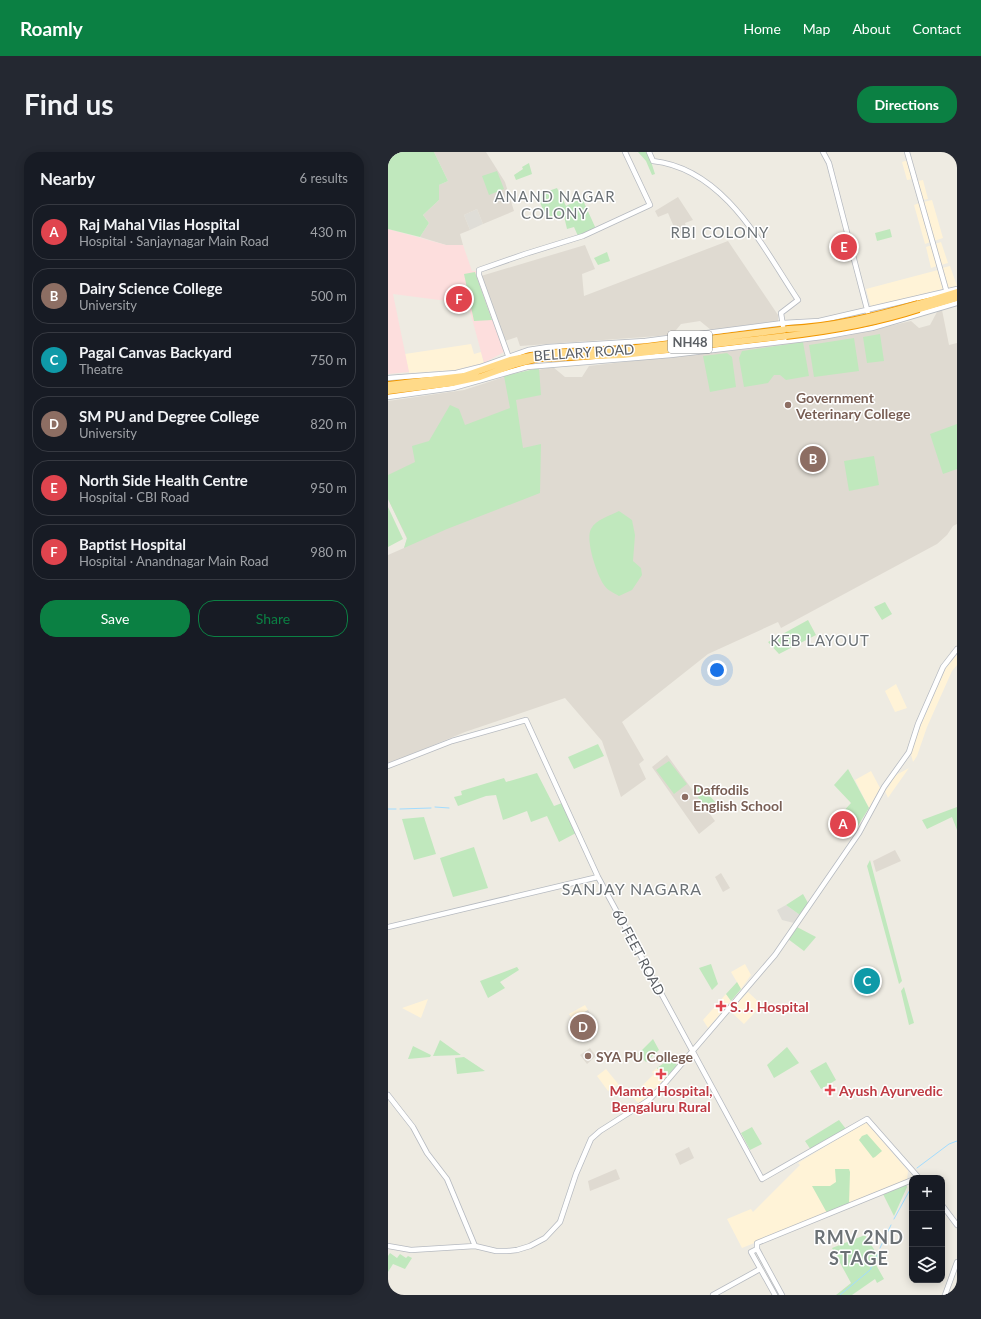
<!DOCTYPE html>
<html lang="en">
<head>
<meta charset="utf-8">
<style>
	:root { --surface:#171b24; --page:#242831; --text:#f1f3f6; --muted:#9ea1a6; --line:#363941; --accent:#0b8043 }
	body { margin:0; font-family:Lato,sans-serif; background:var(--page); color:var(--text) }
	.controls { position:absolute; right:12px; bottom:12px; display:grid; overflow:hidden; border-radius:8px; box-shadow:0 2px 10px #0003 }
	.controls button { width:36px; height:36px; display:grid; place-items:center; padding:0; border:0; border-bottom:1px solid var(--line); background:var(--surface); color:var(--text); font:20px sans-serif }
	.you { position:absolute; left:329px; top:518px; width:14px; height:14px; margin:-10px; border:3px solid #fff; border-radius:50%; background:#1a73e8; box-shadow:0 0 0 6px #1a73e833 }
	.badge { display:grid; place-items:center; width:26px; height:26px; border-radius:50%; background:var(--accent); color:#fff; font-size:13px; font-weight:700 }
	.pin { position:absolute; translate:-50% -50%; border:2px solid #fff; box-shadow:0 1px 4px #0006 }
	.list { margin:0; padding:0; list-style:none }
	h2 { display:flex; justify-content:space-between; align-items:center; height:52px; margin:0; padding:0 16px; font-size:17px }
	h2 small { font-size:13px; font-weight:400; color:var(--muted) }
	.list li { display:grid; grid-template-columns:26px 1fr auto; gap:12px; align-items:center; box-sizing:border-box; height:56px; margin:0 8px 8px; padding:0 8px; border:1px solid var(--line); border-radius:16px }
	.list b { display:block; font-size:15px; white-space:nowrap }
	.list p { margin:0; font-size:13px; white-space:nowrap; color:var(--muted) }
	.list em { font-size:13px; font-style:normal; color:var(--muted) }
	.actions { display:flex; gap:8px; padding:12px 16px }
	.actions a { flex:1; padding:9px 0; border:1px solid var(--accent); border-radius:16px; text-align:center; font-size:14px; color:var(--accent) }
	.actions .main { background:var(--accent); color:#fff }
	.icon { flex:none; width:22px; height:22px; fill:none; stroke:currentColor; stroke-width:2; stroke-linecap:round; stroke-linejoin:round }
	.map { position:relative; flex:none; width:569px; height:1143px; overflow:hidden; border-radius:16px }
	header { display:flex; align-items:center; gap:24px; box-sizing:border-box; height:56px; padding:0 20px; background:var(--accent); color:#fff }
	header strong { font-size:19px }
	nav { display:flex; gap:22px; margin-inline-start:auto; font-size:14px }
	.intro { display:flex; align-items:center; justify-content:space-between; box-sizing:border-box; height:96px; padding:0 24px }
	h1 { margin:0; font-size:28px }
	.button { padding:10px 18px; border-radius:16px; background:var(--accent); color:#fff; font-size:14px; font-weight:700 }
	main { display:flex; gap:24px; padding:0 24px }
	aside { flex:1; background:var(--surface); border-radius:16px; box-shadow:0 2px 10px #0003 }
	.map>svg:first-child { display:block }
	.commercial { fill:#fff3d7 }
	.industrial { fill:#dfddd7 }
	.education { fill:#dfdad1 }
	.medical { fill:#fddedd }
	.green { fill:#c0e8bd }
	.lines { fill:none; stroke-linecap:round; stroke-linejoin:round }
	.stream { stroke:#a2dcff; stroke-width:1 }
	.secondary-casing { stroke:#b6bac0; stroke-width:6 }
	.highway-casing { stroke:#f19700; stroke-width:8 }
	.secondary { stroke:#fff; stroke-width:4.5 }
	.highway { stroke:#ffda89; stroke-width:6 }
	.highway-bridge-casing { stroke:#f19700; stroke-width:8; stroke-linecap:butt }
	.highway-bridge { stroke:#ffda89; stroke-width:6 }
	.education-dot { fill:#8d6e63; stroke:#fff; stroke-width:1.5 }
	.health-dot { fill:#e0444e; stroke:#fff; stroke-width:1.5 }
	.labels { text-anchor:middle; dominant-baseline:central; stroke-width:3; stroke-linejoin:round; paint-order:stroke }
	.shield { fill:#fff; stroke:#8c8f92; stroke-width:1 }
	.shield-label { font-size:13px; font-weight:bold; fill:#5b5f64 }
	.street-label { font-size:14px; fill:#5b5f64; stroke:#fff }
	.education-label { font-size:14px; font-weight:bold; fill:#785e54; stroke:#fff; text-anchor:start }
	.health-label { font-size:14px; font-weight:bold; fill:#be3a42; stroke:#fff; text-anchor:start }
	.neighbourhood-label { font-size:15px; letter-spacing:1px; fill:#6c7276; stroke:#fff }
	.quarter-label { font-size:16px; letter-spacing:1px; fill:#6c7276; stroke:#fff }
	.district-label { font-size:18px; font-weight:bold; letter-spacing:1px; fill:#6c7276; stroke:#fff }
</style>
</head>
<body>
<header>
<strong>Roamly</strong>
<nav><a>Home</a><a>Map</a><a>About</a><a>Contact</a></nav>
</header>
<div class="intro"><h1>Find us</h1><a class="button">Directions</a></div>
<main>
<aside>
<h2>Nearby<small>6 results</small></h2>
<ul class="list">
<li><span class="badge" style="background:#e0444e">A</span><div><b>Raj Mahal Vilas Hospital</b><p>Hospital · Sanjaynagar Main Road</p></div><em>430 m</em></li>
<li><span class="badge" style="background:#8d6e63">B</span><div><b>Dairy Science College</b><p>University</p></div><em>500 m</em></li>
<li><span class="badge" style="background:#0f9aa8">C</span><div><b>Pagal Canvas Backyard</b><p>Theatre</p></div><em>750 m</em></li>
<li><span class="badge" style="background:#8d6e63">D</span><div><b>SM PU and Degree College</b><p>University</p></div><em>820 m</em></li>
<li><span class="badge" style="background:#e0444e">E</span><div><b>North Side Health Centre</b><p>Hospital · CBI Road</p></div><em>950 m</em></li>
<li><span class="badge" style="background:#e0444e">F</span><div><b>Baptist Hospital</b><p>Hospital · Anandnagar Main Road</p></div><em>980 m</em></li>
</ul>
<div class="actions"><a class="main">Save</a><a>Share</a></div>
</aside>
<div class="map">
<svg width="569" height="1143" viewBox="0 0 569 1143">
	<rect width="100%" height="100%" fill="#eeebe2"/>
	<path class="commercial" d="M520,8L525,27L519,28L514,10Z
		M535,28L540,47L535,48L530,29Z
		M544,48L555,86L546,89L535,50Z
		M531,51L543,90L537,92L526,53Z
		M553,90L560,111L553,113L547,92Z
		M544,93L549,114L543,116L538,95Z
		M562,114L569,134L560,137L554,116Z
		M550,118L555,137L483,155L478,137Z
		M83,192L86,202L93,200L96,211L67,218L21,221L17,202Z
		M569,503V513L564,519L539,575L529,604L525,610L523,602L528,584L558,516Z
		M508,532L519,556L507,560L497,539Z
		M521,616L504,640L500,646L497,639L499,637L508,623Z
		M483,619L492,636L481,656L467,628Z
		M357,812L363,823L353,837L343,820Z
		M360,840L374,853L356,872L342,859Z
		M338,842L343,849L320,876L315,868Z
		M40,847L33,866L14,856Z
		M197,853L200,858L184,867L181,862Z
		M269,916L278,926L251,952L244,944L266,922L264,920Z
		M218,917L231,933L220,939L209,924Z
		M478,970L520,1019L519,1028L354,1096L339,1067L363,1057L365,1060L412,1013L410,1011Z"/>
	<path class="industrial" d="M89,57L95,72L82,78L76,63Z
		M398,753L412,763L406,771L394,768L389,758Z"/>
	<path class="education" d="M46,0H98L117,30L126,59L95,72L89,57L76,63L82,78L72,82L75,93H58L32,85L41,71L35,63L51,48V33L60,29Z
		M290,45L305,68L297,71L299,78L289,82L280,61L270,65L267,59Z
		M340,89L390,163V169L323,178L312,169L293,172L284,183L132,194L129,185L117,189L93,124L197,93L207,117L194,122L196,144Z
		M554,158L561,193L569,191V372L565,374L559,383L549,392L393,476L390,470L320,502L234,570L256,608L251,612L258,627L233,645L214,589L177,546L77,580L0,612V403L16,396L19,387L0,347V249L76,238L119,224L165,215L177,225H194L201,214L458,184L523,169L531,176L542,173L549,160Z
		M279,603L327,669L311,682L264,615Z
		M507,698L513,709L488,720L485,709Z
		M333,721L342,736L335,740L327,725Z
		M200,858L206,868L195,882L184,867Z
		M202,896L208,904L199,912L192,903Z
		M301,995L306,1006L292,1013L287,1002Z
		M228,1017L232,1027L202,1039L200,1029Z"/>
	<path class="medical" d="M0,77L58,93H75L84,119H88L116,200L96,211L82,159V152L5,142L21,220L0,222Z"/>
	<path class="green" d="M0,0H46L60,29L51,33V48L35,63L41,71L32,85L0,77Z
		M250,0H260L267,22L264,23L258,9Z
		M141,11L144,22L128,28L126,23L135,17L134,15Z
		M109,19L116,37L101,43L94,24Z
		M169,36L178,54L194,46L208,77L190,84L186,75L179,77L176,64L158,65L149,43Z
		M502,77L504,85L489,89L487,81Z
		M219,100L222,109L210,113L206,106Z
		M87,120L104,168L86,169L76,122Z
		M492,182L496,209L479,211L475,185Z
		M466,186L471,219L426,225L421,193Z
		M415,190L421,224L398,228L392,223H386L380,231L356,235L351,206L354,199Z
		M339,201L344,205L348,235L322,240L315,204Z
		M151,216L153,243L128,248L135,296L153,292L152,341L59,377L16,396L19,386L0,347V323L27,310L24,294L41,289L62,253L71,257L77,273L122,256L116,224Z
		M569,272V317L555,322L542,282Z
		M486,304L491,333L461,339L456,309Z
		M0,355L15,387L0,395Z
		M231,359L244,368L247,383L245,409L253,416L254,423L244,438L231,444C226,441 219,438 216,433C209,423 197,388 203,377C208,367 222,364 231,359Z
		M497,450L504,462L494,468L486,455Z
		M420,468L428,483L391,502L380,490Z
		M210,592L216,604L186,617L180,605Z
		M281,609L299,632L286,642L268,618Z
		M460,617L481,656L468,677L453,662L463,651L446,633Z
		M149,621L166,654L174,651L188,681L171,690L159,664L143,670L139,659L115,668L108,643L98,644L70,654L66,645L74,643L73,639L116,626L118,630Z
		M311,632L329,652L320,659L304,637Z
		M569,655V678L564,665L539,677L534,668Z
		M36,665L48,702L26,708L14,667Z
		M86,695L100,736L65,745L52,706Z
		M482,708L514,829L511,832L479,714Z
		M415,742L420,751L412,763L398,753Z
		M409,775L428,785L416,799L400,787Z
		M323,812L330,832L324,838L311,816Z
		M129,815L131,818L112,830L117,836L100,846L92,829Z
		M349,830L353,837L343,849L338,842Z
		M516,835L526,871L521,873L513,839Z
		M265,887L271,898L258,910L250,902Z
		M52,888L73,903L45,904Z
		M25,894L43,903L42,905L20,907Z
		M399,895L411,911L386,926L379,913Z
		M76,905L97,919L69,922L67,906Z
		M283,906L289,913L278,926L269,916Z
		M438,910L448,928L433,937L422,919Z
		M451,968L458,977L423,998L417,989Z
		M364,975L374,992L362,998L353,981Z
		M479,982L494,999L487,1005L485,1006L471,988L474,984Z
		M447,1017H461L462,1020L461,1052L439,1061L424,1034H442L448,1030Z
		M518,1032L519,1035L506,1064L495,1042Z
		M477,1083L492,1107L487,1111L496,1127L489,1131L487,1127L464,1143H448L463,1131L444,1096Z
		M2,1101L9,1106L12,1102L18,1106L20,1104L24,1106L17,1117L5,1112L0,1120V1104Z"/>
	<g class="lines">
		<path class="stream" d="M47,655L61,656
			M0,657H8
			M12,657L43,656
			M529,1016L561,992L569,989
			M506,1067L524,1034
			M492,1096L503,1073
			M452,1143L482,1118L490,1102"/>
		<g class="secondary-casing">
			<path id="secondary" d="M261,0L265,9C337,17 374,94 410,148L393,161L395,174
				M435,0L441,11L480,161
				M519,0L559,141
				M121,206L91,123V118L137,102L195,84L262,53L237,0
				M0,226L68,221L92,215L140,198L160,195L257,189L395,171L431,169L569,137
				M0,245L65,236L139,215L283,203L434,185L484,176L569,151
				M0,614L64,589L138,568L210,725L374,1027L479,967L531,1026
				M0,775L210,725
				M0,943L25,975L39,1001L59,1027L87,1094
				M554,1053L569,1073
				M0,1094L23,1098L87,1094L108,1099H119L129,1098L142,1094L157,1086L172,1070L188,1022L203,987L212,979L261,948L278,930L387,803L471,681L496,635L521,600L530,572L555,515L569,497
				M369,1097V1091L524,1028
				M369,1097L363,1100L387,1143
				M369,1097L394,1143
				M325,1143L372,1117
				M557,1143L569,1110"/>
		</g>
		<g class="highway-casing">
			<path id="highway" d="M530,152L569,140
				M531,157L569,146
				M0,233L76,224L122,208L158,201L240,197L401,177
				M0,239L64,231L92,225L128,212L151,206L235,203L398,184"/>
		</g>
		<use href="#secondary" class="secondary"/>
		<use href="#highway" class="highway"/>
		<g class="highway-bridge-casing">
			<path id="highway-bridge" d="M401,177C445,175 488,164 530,152
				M398,184C442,179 488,171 531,157"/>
		</g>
		<use href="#highway-bridge" class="highway-bridge"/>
	</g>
	<g class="education-dot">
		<circle cx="400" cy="253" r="4"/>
		<circle cx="297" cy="645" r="4"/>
		<circle cx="200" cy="904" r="4"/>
	</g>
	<g class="health-dot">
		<path d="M331 848h4v4h4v4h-4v4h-4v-4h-4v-4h4z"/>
		<path d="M271 916h4v4h4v4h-4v4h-4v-4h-4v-4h4z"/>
		<path d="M440 932h4v4h4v4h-4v4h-4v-4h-4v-4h4z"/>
	</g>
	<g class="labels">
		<rect class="shield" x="280" y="179" width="44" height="22" rx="3"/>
		<g class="shield-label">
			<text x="302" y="190">NH48</text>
		</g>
		<g class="street-label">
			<text transform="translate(196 200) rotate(-4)">BELLARY ROAD</text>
			<text transform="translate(251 800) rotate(62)">60 FEET ROAD</text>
		</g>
		<g class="education-label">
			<text x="408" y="245">Government<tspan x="408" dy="16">Veterinary College</tspan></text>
			<text x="305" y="637">Daffodils<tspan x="305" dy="16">English School</tspan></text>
			<text x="208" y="904">SYA PU College</text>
		</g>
		<g class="health-label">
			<text x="342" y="854">S. J. Hospital</text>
			<text x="273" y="938" text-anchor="middle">Mamta Hospital,<tspan x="273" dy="16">Bengaluru Rural</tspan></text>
			<text x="451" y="938">Ayush Ayurvedic</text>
		</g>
		<g class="neighbourhood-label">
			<text x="167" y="44">ANAND NAGAR<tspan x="167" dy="17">COLONY</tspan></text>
			<text x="332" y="80">RBI COLONY</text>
			<text x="432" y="488">KEB LAYOUT</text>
		</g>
		<g class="quarter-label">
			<text x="244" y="736">SANJAY NAGARA</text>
		</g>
		<g class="district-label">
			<text x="471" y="1085">RMV 2ND<tspan x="471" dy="21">STAGE</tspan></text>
		</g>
	</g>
</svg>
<div class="controls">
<button>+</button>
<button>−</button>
<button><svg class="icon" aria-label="layers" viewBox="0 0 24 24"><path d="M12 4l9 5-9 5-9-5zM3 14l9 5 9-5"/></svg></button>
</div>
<div class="you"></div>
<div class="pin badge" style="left:455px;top:672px;background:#e0444e">A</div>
<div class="pin badge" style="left:425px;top:307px;background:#8d6e63">B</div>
<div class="pin badge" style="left:479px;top:829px;background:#0f9aa8">C</div>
<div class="pin badge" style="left:195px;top:875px;background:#8d6e63">D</div>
<div class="pin badge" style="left:456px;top:95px;background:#e0444e">E</div>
<div class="pin badge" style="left:71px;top:147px;background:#e0444e">F</div>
</div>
</main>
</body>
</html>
